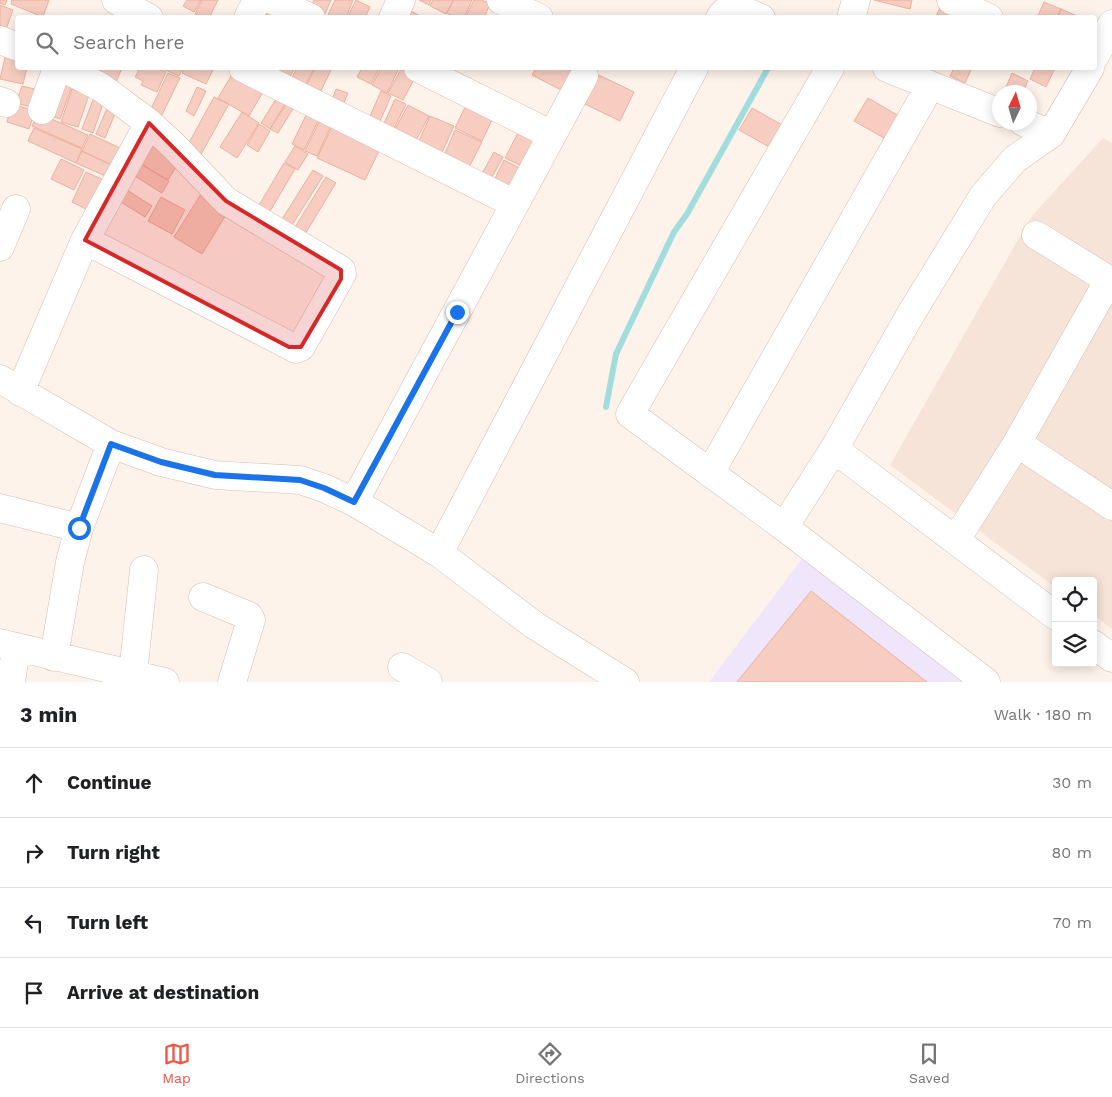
<!DOCTYPE html>
<html lang="en">
<head>
<meta charset="utf-8">
<style>
	:root { --surface:#fff; --page:#f6f6f6; --text:#202124; --muted:#757577; --line:#e0e0e0; --accent:#f05447 }
	body { margin:0; font-family:"Work Sans",sans-serif; background:var(--page); color:var(--text) }
	.controls { position:absolute; right:15px; bottom:15px; display:grid; overflow:hidden; border-radius:5px; box-shadow:0 2px 12px #0003 }
	.controls button { width:45px; height:45px; display:grid; place-items:center; padding:0; border:0; border-bottom:1px solid var(--line); background:var(--surface); color:var(--text); font:25px sans-serif }
	.compass { position:absolute; left:992px; top:85px; width:45px; height:45px; border-radius:50%; background:var(--surface); box-shadow:0 2px 12px #0003; rotate:5deg }
	.stop { position:absolute; width:15px; height:15px; margin:-11px; border:4px solid #1a73e8; border-radius:50%; background:#fff }
	.stop.end { background:#1a73e8; border-color:#fff; box-shadow:0 1px 5px #0008 }
	.list { margin:0; padding:0; list-style:none }
	h2 { display:flex; justify-content:space-between; align-items:center; height:65px; margin:0; padding:0 20px; font-size:21px }
	h2 small { font-size:16px; font-weight:400; color:var(--muted) }
	.list li { display:grid; grid-template-columns:32px 1fr auto; gap:15px; align-items:center; box-sizing:border-box; height:70px; padding:0 20px; border-top:1px solid var(--line) }
	.list b { display:block; font-size:19px; white-space:nowrap }
	.list em { font-size:16px; font-style:normal; color:var(--muted) }
	.icon { flex:none; width:28px; height:28px; fill:none; stroke:currentColor; stroke-width:2; stroke-linecap:round; stroke-linejoin:round }
	.map { position:relative; flex:none; width:1112px; height:682px; overflow:hidden }
	.search { position:absolute; background:var(--surface); box-shadow:0 2px 12px #0003; left:15px; right:15px; top:15px; height:55px; display:flex; align-items:center; gap:12px; box-sizing:border-box; padding:0 18px; border-radius:5px; color:var(--muted); font-size:19px }
	.sheet { height:345px; background:var(--surface) }
	nav { display:flex; justify-content:space-around; align-items:center; box-sizing:border-box; height:70px; border-top:1px solid var(--line); background:var(--surface); font-size:14px; color:var(--muted) }
	nav a { display:grid; justify-items:center; gap:2px }
	nav .on { color:var(--accent) }
	.map>svg:first-child { display:block }
	.residential { fill:#f7e4d8 }
	.education { fill:#f0e6fb }
	.lines { fill:none; stroke-linecap:round; stroke-linejoin:round }
	.stream { stroke:#a1dddd; stroke-width:6 }
	.building { fill:#f6cdc0; stroke:#eab09e }
	.minor-casing { stroke:#d5bbb1; stroke-width:29 }
	.minor { stroke:#fff; stroke-width:28 }
	.route { stroke:#1a73e8; stroke-width:6 }
	.marked { fill:#d62828; fill-opacity:0.2; stroke:#d62828; stroke-width:4; stroke-linejoin:round }
</style>
</head>
<body>
<div class="map">
<svg width="1112" height="682" viewBox="0 0 1112 682">
	<rect width="100%" height="100%" fill="#fef3ea"/>
	<path class="residential" d="M1103,138L1112,143V629L1093,615V581H1056V588L890,465L1031,217Z"/>
	<path class="education" d="M807,552L967,682H709Z"/>
	<g class="lines">
		<path class="stream" d="M606,407L616,354L674,232L687,214L768,68"/>
	</g>
	<path class="building" d="M0,0H7L5,5L0,3Z
		M12,0H49L43,17L11,4Z
		M187,0H201L194,12L183,6Z
		M202,0H218L209,18L195,14Z
		M314,0H331L324,16L309,10Z
		M335,0H353L346,18L328,15Z
		M356,0L370,7L365,18H347Z
		M419,0H431L429,5Z
		M433,0H453L446,14L430,6Z
		M454,0H472L464,18H456L447,13Z
		M474,0H482L490,4L484,18H465Z
		M874,0H912L910,9Z
		M1044,2L1061,9L1057,18H1037Z
		M0,5L13,10L5,32L0,30Z
		M940,8L957,15L955,18H935Z
		M407,9L424,18H403Z
		M1061,9L1077,16V18H1057Z
		M267,10L283,18H263Z
		M6,53L18,56V68H27L23,84L0,79Z
		M92,68H122L115,85Z
		M140,68H156L166,72L157,92L141,85L143,81L135,77Z
		M161,68H183L179,76Z
		M185,68H214L206,84L182,73Z
		M279,68H295L288,80L275,74Z
		M297,68H314L302,92L288,85Z
		M315,68H332L317,99L303,93Z
		M362,68H379L371,84L357,77Z
		M381,68H399L387,93L372,85Z
		M536,68H580L567,93L532,75Z
		M954,68H972L965,83L950,76Z
		M1035,68H1055L1046,87L1030,79Z
		M235,69L266,87L249,116L218,98Z
		M401,69L416,76L403,100L388,93Z
		M168,73L180,78L160,119L149,113Z
		M1012,73L1028,81L1023,92H1004Z
		M599,75L634,92L620,121L585,104Z
		M59,78L73,83L60,119L46,114Z
		M22,86L43,91L38,109L16,103Z
		M197,87L206,91L194,116L186,111Z
		M72,89L89,95L78,127L61,122Z
		M336,89L348,93L341,110L330,105Z
		M381,91L391,96L377,128L367,123Z
		M278,96L287,101L270,129L261,123Z
		M94,97L104,101L93,133L82,129Z
		M214,97L229,104L200,156L186,148Z
		M868,98L899,116L886,139L854,121Z
		M395,99L406,104L391,135L381,130Z
		M289,100L296,104L278,133L270,129Z
		M467,103L494,116L482,141L455,128Z
		M12,104L35,111L29,129L7,122Z
		M408,105L429,116L412,148L391,137Z
		M108,106L117,109L105,138L96,134Z
		M752,108L784,126L771,148L739,130Z
		M308,111L320,117L304,150L292,144Z
		M242,112L259,123L237,158L220,147Z
		M38,113L88,135L82,148L32,126Z
		M430,116L454,126L438,161L415,150Z
		M321,118L332,124L317,156L305,151Z
		M259,124L270,131L258,152L247,145Z
		M332,127L380,149L365,180L317,158Z
		M34,128L82,149L76,163L28,141Z
		M520,129L541,139L526,168L505,158Z
		M455,130L482,142L465,175L441,163Z
		M90,134L122,149L114,166L82,151Z
		M149,143L179,162L168,180L138,162Z
		M295,146L308,154L298,170L285,162Z
		M82,151L115,167L110,178L76,163Z
		M494,152L503,157L487,186L478,181Z
		M61,159L84,170L74,190L51,179Z
		M504,160L525,171L511,199L490,189Z
		M137,162L169,181L162,193L130,173Z
		M284,163L295,169L269,213L258,207Z
		M313,170L323,176L289,230L279,224Z
		M86,172L108,182L94,213L72,202Z
		M326,177L336,183L302,239L292,232Z
		M124,188L152,206L145,217L116,199Z
		M201,194L229,210L202,254L174,237Z
		M161,197L185,210L172,234L148,221Z
		M811,591L927,682H737Z"/>
	<g class="lines">
		<g class="minor-casing">
			<path id="minor" d="M116,0L149,18
				M272,0L311,18
				M501,0L539,18
				M951,0L989,18
				M248,18L257,0
				M393,18L401,0
				M720,18C729,1 748,13 761,18
				M851,18L856,0
				M0,40L18,47
				M1094,58L1112,24
				M64,68L102,88L149,123L174,146L226,201L341,270L342,274L301,347L296,349L85,240
				M243,68L515,204
				M418,68L552,135
				M830,68L630,414L784,527L986,682
				M887,68L1000,113
				M0,101L6,103
				M42,110L57,68
				M1023,122L1051,134
				M1036,235L1112,282
				M0,247L16,209
				M0,379L111,444L161,462L215,475L300,480L324,488L354,502L439,553L534,625L625,682
				M20,392L85,240L149,123
				M1017,443L1112,506
				M834,449L1056,616
				M710,473L930,86
				M354,502L584,76
				M0,508L79,528
				M784,527L834,449L912,312L983,196L1015,159L1051,134L1090,68
				M953,538L964,527L1017,443L1109,280
				M439,553L694,68
				M203,597L249,616L251,620L232,682
				M0,643L165,682
				M1093,644L1112,658
				M54,657L70,562L79,528L111,444
				M402,667L428,682
				M133,674L144,570
				M11,682L16,649"/>
		</g>
		<use href="#minor" class="minor"/>
	</g>
	<g class="lines">
		<path class="route" d="M79,528L111,444L161,462L215,475L300,480L324,488L354,502L457,312"/>
	</g>
	<path class="marked" d="M149,123L226,201L341,270V279L301,347H289L85,240Z"/>
</svg>
<div class="controls">
<button><svg class="icon" aria-label="locate" viewBox="0 0 24 24"><circle cx="12" cy="12" r="6"/><path d="M12 2v4M12 18v4M2 12h4M18 12h4"/></svg></button>
<button><svg class="icon" aria-label="layers" viewBox="0 0 24 24"><path d="M12 4l9 5-9 5-9-5zM3 14l9 5 9-5"/></svg></button>
</div>
<svg class="compass" viewBox="-18 -18 36 36"><path d="M0-13l5 13h-10z" fill="#e53935"/><path d="M0 13l5-13h-10z" fill="#757577"/></svg>
<div class="stop" style="left:79px;top:528px"></div>
<div class="stop end" style="left:457px;top:312px"></div>
<div class="search"><svg class="icon" aria-label="search" viewBox="0 0 24 24"><circle cx="10" cy="10" r="6"/><path d="M15 15l6 6"/></svg>Search here</div>
</div>
<section class="sheet">
<h2>3 min<small>Walk · 180 m</small></h2>
<ul class="list">
<li><svg class="icon" aria-label="ahead" viewBox="0 0 24 24"><path d="M12 20V5M6 11l6-6 6 6"/></svg><div><b>Continue</b></div><em>30 m</em></li>
<li><svg class="icon" aria-label="right" viewBox="0 0 24 24"><path d="M7 20v-9h11M14 6l5 5-5 5"/></svg><div><b>Turn right</b></div><em>80 m</em></li>
<li><svg class="icon" aria-label="left" viewBox="0 0 24 24"><path d="M17 20v-9H6M10 6l-5 5 5 5"/></svg><div><b>Turn left</b></div><em>70 m</em></li>
<li><svg class="icon" aria-label="arrive" viewBox="0 0 24 24"><path d="M6 21V4h12l-3 4 3 4H6"/></svg><div><b>Arrive at destination</b></div></li>
</ul>
</section>
<nav>
<a class="on"><svg class="icon" aria-label="map" viewBox="0 0 24 24"><path d="M3 6l6-2 6 2 6-2v14l-6 2-6-2-6 2zM9 4v14M15 6v14"/></svg>Map</a>
<a><svg class="icon" aria-label="directions" viewBox="0 0 24 24"><path d="M12 3l9 9-9 9-9-9zM9 14v-3h6M13 9l2 2-2 2"/></svg>Directions</a>
<a><svg class="icon" aria-label="saved" viewBox="0 0 24 24"><path d="M7 4h10v16l-5-4-5 4z"/></svg>Saved</a>
</nav>
</body>
</html>
